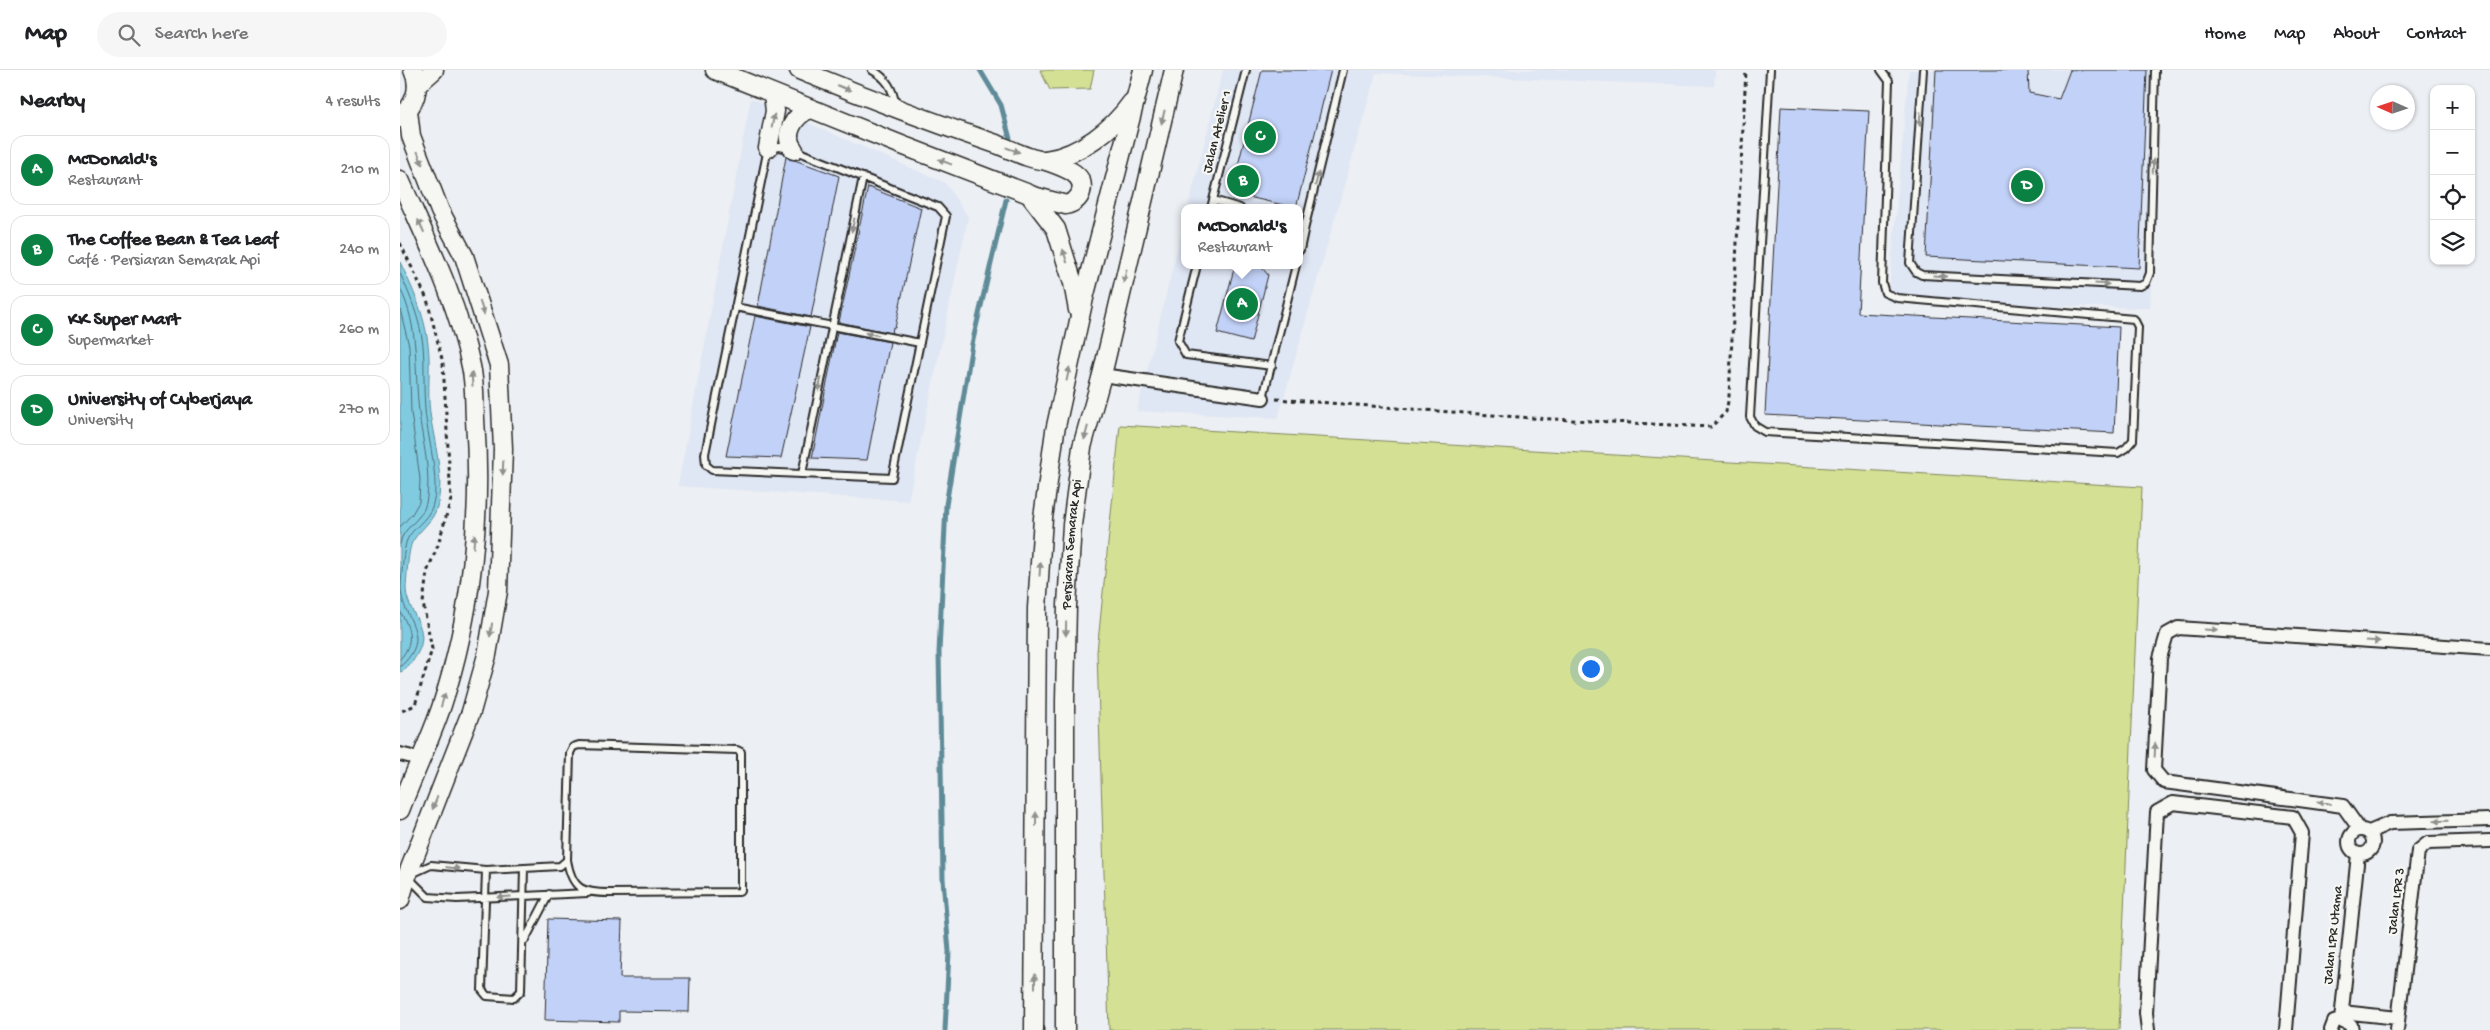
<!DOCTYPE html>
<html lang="en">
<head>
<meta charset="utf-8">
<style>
	:root { --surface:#fff; --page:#f6f6f6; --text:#202124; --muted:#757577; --line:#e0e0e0; --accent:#0b8043 }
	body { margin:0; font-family:"Gochi Hand",sans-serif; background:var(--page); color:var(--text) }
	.controls { position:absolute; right:15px; top:15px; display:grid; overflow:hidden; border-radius:10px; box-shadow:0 1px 4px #0004 }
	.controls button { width:45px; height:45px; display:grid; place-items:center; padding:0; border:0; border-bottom:1px solid var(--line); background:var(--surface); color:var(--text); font:25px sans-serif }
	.compass { position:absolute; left:1970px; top:15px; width:45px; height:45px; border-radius:50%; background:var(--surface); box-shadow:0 1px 4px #0004; rotate:273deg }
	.you { position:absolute; left:1190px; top:598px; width:18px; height:18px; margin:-12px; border:4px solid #fff; border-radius:50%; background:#1a73e8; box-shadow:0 0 0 8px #1a73e833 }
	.badge { display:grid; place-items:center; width:32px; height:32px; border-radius:50%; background:var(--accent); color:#fff; font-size:16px; font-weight:700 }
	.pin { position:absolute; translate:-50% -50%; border:2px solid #fff; box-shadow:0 1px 5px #0006 }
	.popup { position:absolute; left:781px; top:134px; width:122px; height:65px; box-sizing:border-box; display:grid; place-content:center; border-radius:10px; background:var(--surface); filter:drop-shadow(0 1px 4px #0005); font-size:16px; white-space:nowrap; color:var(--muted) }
	.popup b { font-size:19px; color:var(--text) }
	.popup::after { content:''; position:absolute; left:50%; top:100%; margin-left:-10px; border:10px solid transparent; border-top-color:var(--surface) }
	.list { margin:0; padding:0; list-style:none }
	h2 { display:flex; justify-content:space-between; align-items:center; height:65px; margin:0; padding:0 20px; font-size:21px }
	h2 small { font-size:16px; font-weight:400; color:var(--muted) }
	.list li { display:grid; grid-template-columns:32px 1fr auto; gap:15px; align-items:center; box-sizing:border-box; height:70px; margin:0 10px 10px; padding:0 10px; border:1px solid var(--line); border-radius:15px }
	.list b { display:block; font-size:19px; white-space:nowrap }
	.list p { margin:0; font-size:16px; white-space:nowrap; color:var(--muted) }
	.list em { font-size:16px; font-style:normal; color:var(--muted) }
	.icon { flex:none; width:28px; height:28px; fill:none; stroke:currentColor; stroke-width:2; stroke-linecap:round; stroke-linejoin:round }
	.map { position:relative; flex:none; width:2090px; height:960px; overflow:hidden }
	header { display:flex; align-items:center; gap:30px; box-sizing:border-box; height:70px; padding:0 25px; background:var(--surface); border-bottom:1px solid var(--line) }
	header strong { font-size:24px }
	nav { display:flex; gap:28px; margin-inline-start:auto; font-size:18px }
	.search { width:350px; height:45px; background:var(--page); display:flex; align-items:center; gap:12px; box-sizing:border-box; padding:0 18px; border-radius:28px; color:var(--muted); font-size:19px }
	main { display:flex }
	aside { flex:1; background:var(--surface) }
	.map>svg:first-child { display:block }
	.built { fill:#dfe6f4 }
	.green { fill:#d4e093; stroke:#80865f }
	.water { fill:#81cbe1; stroke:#5f8b98 }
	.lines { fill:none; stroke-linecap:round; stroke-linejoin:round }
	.shore { stroke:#4d6b74; stroke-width:1 }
	.stream { stroke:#5f8b98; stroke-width:5 }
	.building { fill:#c2d1f7; stroke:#2b2b2b }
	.lane-casing { stroke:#2b2b2b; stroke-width:10 }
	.street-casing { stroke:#2b2b2b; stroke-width:16 }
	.secondary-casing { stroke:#2b2b2b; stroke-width:21 }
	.path { stroke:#2b2b2b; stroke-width:3; stroke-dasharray:4 4; stroke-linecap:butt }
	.lane { stroke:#f6f6f2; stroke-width:6 }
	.street { stroke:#f6f6f2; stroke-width:12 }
	.secondary { stroke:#f6f6f2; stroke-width:18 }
	.oneway { fill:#90908e }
	.labels { text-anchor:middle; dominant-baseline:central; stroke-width:4.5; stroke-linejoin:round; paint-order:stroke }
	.street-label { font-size:14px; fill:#2b2b2b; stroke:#f6f6f2 }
</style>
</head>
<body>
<header>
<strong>Map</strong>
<div class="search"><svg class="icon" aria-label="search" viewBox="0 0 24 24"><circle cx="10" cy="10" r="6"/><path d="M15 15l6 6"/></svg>Search here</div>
<nav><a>Home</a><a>Map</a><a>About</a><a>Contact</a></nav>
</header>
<main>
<aside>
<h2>Nearby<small>4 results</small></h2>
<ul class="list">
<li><span class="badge">A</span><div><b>McDonald's</b><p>Restaurant</p></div><em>210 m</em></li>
<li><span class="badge">B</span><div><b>The Coffee Bean &amp; Tea Leaf</b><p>Café · Persiaran Semarak Api</p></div><em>240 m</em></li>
<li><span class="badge">C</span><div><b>KK Super Mart</b><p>Supermarket</p></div><em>260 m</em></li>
<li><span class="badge">D</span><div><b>University of Cyberjaya</b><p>University</p></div><em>270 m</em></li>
</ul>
</aside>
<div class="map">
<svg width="2090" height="960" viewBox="0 0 2090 960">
	<rect width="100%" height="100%" fill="#eceff3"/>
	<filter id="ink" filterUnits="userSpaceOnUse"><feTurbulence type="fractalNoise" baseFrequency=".02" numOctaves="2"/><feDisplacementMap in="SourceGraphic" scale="10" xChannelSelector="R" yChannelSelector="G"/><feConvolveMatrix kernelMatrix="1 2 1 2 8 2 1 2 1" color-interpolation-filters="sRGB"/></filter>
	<g filter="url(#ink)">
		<path class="built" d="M823,0H1315L1314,16L976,3L878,348L737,341L784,153V195H900V138H788Z
			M1509,0H1760L1750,238L1488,232Z
			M351,28L545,113L568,147L508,431L278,416Z"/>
		<path class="green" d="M640,0H694L690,19L650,20Z
			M720,355L1742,417L1719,960H709L697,582Z"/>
		<path class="water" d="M0,192C12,217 25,245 28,274C31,297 27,320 30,343C34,372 45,408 37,437C33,452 20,459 13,471C8,477 7,507 6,516C5,543 34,557 16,586C12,593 7,600 0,602Z"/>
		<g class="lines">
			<path class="shore" d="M0,203C10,225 20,250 23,275C25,296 23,318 25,339C27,367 41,411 32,437C27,451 12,458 7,470C3,480 2,504 1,515C0,550 36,564 0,597
				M0,218C20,259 14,298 19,342C22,371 32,403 26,433C23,450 2,457 0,474
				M0,239L9,276L11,342L20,409L19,432L12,444L0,457
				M0,541C10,558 15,573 0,589"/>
			<path class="stream" d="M580,0L601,35L610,69
				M545,960L549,882L543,809L539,582L546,435L572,274L606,130"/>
		</g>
		<path class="building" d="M862,0H931L896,138L831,123Z
			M1536,0H1628L1629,23L1659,29L1670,0H1747L1739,198L1526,187Z
			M1381,37L1469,41L1458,243L1719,257L1714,363L1365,345Z
			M386,87L439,106L411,247L358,236Z
			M468,117L521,138L495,258L493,257L492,263L439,252Z
			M835,195H860L868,205L851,272L817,263Z
			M355,246L410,257L381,388L326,386Z
			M437,262L490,272L467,390L412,388Z
			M148,849L222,851L220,908H290L289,942L219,941V952L145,950Z"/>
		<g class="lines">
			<g class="lane-casing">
				<path id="lane" d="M472,0C487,8 493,19 496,36
					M1370,0L1350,347L1355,356L1365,362L1718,383L1726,378L1733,370L1738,257L1734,249L1497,228L1485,223L1482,213L1489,11L1481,0
					M1523,0L1510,193L1516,202L1522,205L1740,216L1746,213L1750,203L1755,0
					M380,77L394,80L538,137L546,146L492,408L312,400L306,395L305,384L368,78Z
					M813,130L846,0
					M811,138L813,130L840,138
					M900,154L905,156L900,180
					M905,156L943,0
					M797,195L778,271L786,285L872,296
					M335,237L520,273
					M863,328L896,195
					M402,404L463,107
					M179,675L337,680L341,682V820L339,822L209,823C182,823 172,819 167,790L170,683L173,677Z
					M167,790L160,796L86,800L31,795L7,806L28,827L57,829L188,823
					M86,800L82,920L87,926L114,928L121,921L124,798
					M125,870L149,824"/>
			</g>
			<g class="street-casing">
				<path id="street" d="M702,305L863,328
					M0,684L20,689
					M1949 772a12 12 0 1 1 24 0a12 12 0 1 1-24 0Z
					M1960,760L1943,736L1764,712L1754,700L1760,588L1767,564L1778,558L2090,579
					M1969,762L1990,753L2090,750
					M1942,942L1998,948
					M1941,950L1958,784
					M1941,950L1951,955L1952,960
					M1748,960L1746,943L1757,742L1773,733L1893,747L1902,763L1886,960
					M1931,960L1934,952L1941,950
					M1997,960L2018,781L2028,773L2090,771"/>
			</g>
			<g class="secondary-casing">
				<g id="secondary">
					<path d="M315,0L499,74L629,124L656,159L673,213L678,240"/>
					<path d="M399,0C465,27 531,52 599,75C609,79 635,92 646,90C680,85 713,59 732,32"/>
					<path d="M17,15L34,0"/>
					<path d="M0,48C14,36 22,18 13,0"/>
					<path d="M368,78L375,41L373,24"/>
					<path d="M394,80C381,65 395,45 410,39"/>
					<path d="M0,110C27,171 57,230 71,296C75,313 74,331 75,349C82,444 72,544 42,635C30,671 13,705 0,740"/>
					<path d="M633,126L666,135C673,133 679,129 681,122C687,102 658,96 644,90"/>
					<path d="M0,830L7,806L71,642L87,585L98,521L103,379L99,295L64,186L40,141L11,66L8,41"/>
					<path d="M634,960L637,538L643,448L655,361L684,228L743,0"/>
					<path id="s1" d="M665,960V631L667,535L672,455L682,377L702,305L774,0"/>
				</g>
			</g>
			<path class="path" d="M0,173L27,229L43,293L51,429L38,475L27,502L23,533L32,579L15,635L0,642
				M876,329L1132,348L1311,357L1326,342L1329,326L1346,0"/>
			<use href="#lane" class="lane"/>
			<use href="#street" class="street"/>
			<use href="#secondary" class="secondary"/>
		</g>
		<defs><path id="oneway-solid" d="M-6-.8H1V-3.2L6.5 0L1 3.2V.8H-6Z" transform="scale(1.25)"/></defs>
		<g class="oneway">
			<use href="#oneway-solid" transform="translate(444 18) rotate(22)"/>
			<use href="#oneway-solid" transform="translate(763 47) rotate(103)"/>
			<use href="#oneway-solid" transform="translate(1520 49) rotate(94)"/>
			<use href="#oneway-solid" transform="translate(373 51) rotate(-79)"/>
			<use href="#oneway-solid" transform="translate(613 80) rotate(19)"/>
			<use href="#oneway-solid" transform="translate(20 88) rotate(69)"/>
			<use href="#oneway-solid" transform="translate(545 92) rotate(-159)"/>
			<use href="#oneway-solid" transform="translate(1753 96) rotate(-88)"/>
			<use href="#oneway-solid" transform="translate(917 109) rotate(-76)"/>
			<use href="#oneway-solid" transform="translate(453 155) rotate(102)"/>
			<use href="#oneway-solid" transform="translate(21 156) rotate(-116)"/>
			<use href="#oneway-solid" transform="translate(665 186) rotate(-108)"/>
			<use href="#oneway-solid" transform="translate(725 206) rotate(103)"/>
			<use href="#oneway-solid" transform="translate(1540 206) rotate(3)"/>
			<use href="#oneway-solid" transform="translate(1702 214) rotate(3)"/>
			<use href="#oneway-solid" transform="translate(82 238) rotate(72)"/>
			<use href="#oneway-solid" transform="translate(472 264) rotate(-169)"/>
			<use href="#oneway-solid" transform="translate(668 304) rotate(-78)"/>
			<use href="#oneway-solid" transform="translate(72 309) rotate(-94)"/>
			<use href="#oneway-solid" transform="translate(420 314) rotate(101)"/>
			<use href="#oneway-solid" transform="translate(686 363) rotate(105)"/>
			<use href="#oneway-solid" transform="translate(103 398) rotate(92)"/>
			<use href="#oneway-solid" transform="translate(74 471) rotate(-85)"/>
			<use href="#oneway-solid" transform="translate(640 499) rotate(-86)"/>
			<use href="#oneway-solid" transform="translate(666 559) rotate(91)"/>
			<use href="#oneway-solid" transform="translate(91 560) rotate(99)"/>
			<use href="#oneway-solid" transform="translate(1811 560) rotate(4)"/>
			<use href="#oneway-solid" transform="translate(1973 571) rotate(4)"/>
			<use href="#oneway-solid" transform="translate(43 630) rotate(-73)"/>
			<use href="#oneway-solid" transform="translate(1755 680) rotate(-87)"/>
			<use href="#oneway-solid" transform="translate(35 733) rotate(111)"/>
			<use href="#oneway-solid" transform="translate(1924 733) rotate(-173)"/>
			<use href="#oneway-solid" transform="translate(636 749) rotate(-90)"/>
			<use href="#oneway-solid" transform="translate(2041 751) rotate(179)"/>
			<use href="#oneway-solid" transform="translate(53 798) rotate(7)"/>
			<use href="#oneway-solid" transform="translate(104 827) rotate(177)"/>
			<use href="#oneway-solid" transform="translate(635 911) rotate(-90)"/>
		</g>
	</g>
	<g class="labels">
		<g class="street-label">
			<text transform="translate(818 62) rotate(-76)">Jalan Atelier 1</text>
			<text stroke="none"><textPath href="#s1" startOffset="486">Persiaran Semarak Api</textPath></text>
			<text transform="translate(1997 831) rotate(-83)">Jalan LPR 3</text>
			<text transform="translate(1934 865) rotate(-84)">Jalan LPR Utama</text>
		</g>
	</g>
</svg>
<div class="controls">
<button>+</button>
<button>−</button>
<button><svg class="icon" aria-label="locate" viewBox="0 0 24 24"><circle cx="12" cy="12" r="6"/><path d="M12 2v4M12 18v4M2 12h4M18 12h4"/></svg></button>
<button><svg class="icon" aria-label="layers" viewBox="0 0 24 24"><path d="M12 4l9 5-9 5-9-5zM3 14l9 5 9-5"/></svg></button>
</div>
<svg class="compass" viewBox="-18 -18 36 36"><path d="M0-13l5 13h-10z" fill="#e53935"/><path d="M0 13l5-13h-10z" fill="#757577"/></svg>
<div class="you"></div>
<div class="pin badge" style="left:842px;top:234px">A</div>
<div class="popup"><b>McDonald's</b>Restaurant</div>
<div class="pin badge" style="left:843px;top:111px">B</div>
<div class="pin badge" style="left:860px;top:67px">C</div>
<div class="pin badge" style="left:1627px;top:116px">D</div>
</div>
</main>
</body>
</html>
